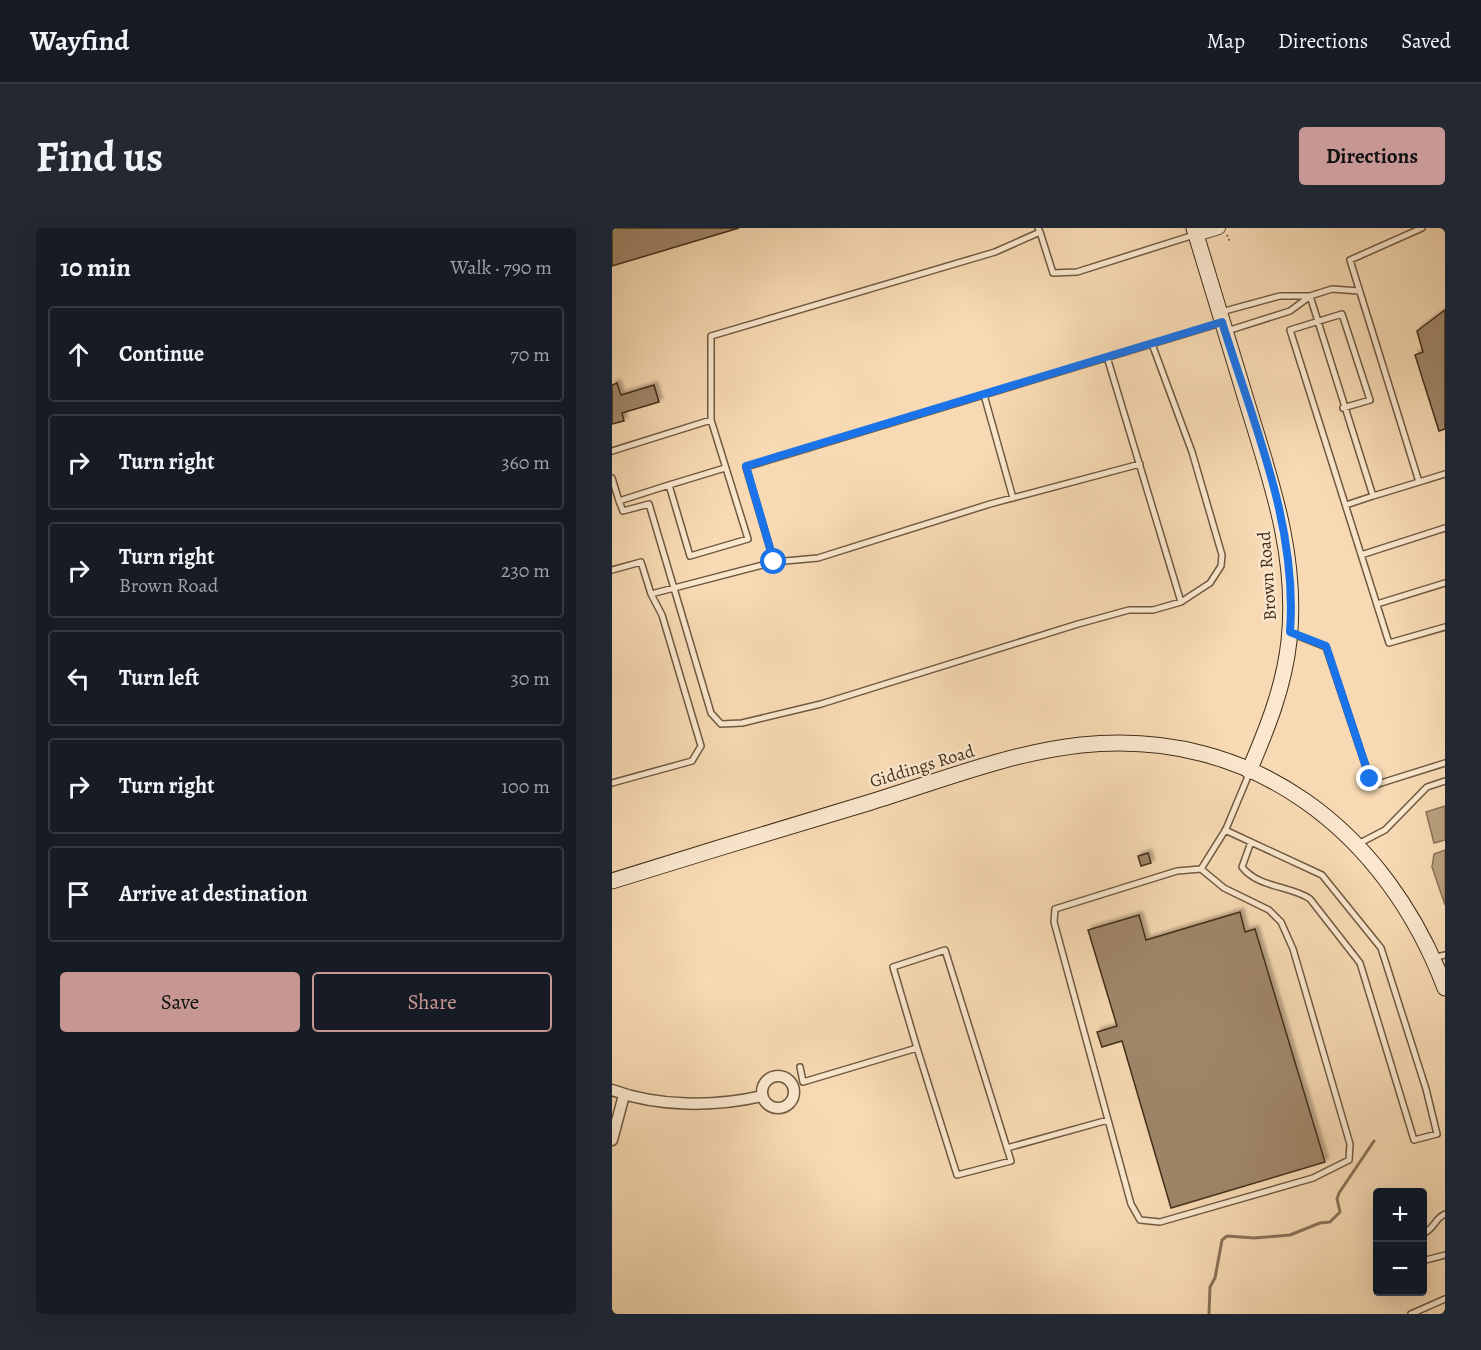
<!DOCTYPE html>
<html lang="en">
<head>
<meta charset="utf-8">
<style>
	:root { --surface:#171b24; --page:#242831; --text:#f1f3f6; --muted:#9ea1a6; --line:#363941; --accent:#c59692 }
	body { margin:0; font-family:Alegreya,serif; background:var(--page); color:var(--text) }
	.controls { position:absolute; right:18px; bottom:18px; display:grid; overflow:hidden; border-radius:6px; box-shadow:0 6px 24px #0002 }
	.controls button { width:54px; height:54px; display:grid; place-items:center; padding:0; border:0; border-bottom:2px solid var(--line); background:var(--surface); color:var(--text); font:30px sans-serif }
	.stop { position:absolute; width:18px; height:18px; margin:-14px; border:4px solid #1a73e8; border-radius:50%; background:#fff }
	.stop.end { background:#1a73e8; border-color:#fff; box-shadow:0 2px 6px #0008 }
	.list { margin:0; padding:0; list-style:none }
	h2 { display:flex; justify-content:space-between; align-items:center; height:78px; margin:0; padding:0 24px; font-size:26px }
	h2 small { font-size:20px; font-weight:400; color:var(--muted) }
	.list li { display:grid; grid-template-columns:39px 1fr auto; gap:18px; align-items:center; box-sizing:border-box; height:96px; margin:0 12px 12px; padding:0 12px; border:2px solid var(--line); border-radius:6px }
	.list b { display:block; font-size:22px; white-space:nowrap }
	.list p { margin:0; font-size:20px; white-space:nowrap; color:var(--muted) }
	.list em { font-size:20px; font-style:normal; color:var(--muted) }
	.actions { display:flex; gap:12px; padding:18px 24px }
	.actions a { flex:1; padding:14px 0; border:2px solid var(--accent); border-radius:6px; text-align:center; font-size:21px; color:var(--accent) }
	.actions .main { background:var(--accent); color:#111 }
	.icon { flex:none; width:33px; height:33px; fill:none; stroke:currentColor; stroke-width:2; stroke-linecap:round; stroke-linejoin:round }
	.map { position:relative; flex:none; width:833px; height:1086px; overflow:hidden; border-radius:6px }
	header { display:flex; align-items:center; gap:36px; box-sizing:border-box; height:84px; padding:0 30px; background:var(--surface); border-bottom:2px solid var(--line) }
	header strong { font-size:28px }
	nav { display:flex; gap:33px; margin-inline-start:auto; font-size:21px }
	.intro { display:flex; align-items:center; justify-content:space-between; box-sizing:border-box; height:144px; padding:0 36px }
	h1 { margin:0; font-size:42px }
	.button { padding:15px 27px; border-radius:6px; background:var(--accent); color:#111; font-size:21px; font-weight:700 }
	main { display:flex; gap:36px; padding:0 36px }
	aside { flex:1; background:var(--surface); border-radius:6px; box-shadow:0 6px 24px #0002 }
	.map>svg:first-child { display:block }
	.water { fill:#b9a07f; stroke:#897257; stroke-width:1.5 }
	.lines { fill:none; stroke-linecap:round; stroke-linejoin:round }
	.stream { stroke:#897257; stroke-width:3 }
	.building { fill:#a0876a; stroke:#422e1a; stroke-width:1.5; filter:url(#shadow) }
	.service-casing { stroke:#6f5940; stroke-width:8 }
	.minor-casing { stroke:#6f5940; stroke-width:13 }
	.tertiary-casing { stroke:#6f5940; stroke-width:14 }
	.secondary-casing { stroke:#422e1a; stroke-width:17 }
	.path { stroke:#422e1a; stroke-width:1.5; stroke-dasharray:1.5 3; stroke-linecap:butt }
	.service { stroke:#fae7ce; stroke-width:5 }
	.minor { stroke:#fae7ce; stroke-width:10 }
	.tertiary { stroke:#fae7ce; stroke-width:12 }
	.secondary { stroke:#fae7ce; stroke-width:15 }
	.route { stroke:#1a73e8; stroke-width:8 }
	.labels { text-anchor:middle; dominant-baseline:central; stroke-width:4.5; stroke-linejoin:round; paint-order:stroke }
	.street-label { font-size:18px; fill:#422e1a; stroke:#fae7ce }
</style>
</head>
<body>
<header>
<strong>Wayfind</strong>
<nav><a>Map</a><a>Directions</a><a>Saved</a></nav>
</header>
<div class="intro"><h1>Find us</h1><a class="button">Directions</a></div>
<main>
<aside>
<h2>10 min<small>Walk · 790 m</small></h2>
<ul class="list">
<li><svg class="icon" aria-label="ahead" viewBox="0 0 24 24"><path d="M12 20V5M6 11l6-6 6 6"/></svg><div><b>Continue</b></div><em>70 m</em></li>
<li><svg class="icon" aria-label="right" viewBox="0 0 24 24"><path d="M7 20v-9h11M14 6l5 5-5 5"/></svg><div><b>Turn right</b></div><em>360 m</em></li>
<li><svg class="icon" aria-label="right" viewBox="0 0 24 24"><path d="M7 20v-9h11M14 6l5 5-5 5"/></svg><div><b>Turn right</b><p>Brown Road</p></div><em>230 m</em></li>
<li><svg class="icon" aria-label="left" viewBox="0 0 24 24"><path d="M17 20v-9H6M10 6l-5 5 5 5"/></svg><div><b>Turn left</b></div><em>30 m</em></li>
<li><svg class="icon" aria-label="right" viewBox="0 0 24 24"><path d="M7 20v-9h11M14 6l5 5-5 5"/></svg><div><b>Turn right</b></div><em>100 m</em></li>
<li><svg class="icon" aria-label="arrive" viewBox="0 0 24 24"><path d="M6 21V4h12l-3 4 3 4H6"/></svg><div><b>Arrive at destination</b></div></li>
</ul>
<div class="actions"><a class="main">Save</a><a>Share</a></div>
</aside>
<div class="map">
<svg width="833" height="1086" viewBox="0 0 833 1086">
	<defs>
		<filter id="shadow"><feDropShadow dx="3.5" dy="-3.5" stdDeviation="1.5" flood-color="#0004"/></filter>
	</defs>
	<rect width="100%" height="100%" fill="#f7dab3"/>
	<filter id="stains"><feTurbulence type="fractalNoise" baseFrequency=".00333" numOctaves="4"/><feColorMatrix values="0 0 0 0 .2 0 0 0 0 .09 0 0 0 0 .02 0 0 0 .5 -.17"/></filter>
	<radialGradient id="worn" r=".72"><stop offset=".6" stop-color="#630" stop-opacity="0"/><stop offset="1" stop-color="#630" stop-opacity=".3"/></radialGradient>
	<path class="water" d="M833,578V612L822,615L814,584Z
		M833,622V677L820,639L822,626Z"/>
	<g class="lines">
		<path class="stream" d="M597,1086L598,1059L603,1050L610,1012L615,1008L642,1010L678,1007L708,995L718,994L728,984L725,971L727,965L762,913"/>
	</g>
	<path class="building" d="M0,0H127L0,38Z
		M833,82V201L827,203L803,127L811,124L805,103Z
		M5,155L9,167L42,157L47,174L10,185L12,193L0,196V157Z
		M536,625L539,635L529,638L526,628Z
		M628,684L633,704L643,701L713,934L559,980L510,813L490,819L485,804L505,798L476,702L527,687L534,712Z"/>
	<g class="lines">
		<g class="service-casing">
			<path id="service" d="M428,4L441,45L465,44L582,7
				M609,84L668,68H698
				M615,103L678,83L697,69
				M495,129L569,374
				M372,167L401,270
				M731,180L758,172L730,86L678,102L777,415L833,399
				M0,223L99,192
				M0,250L7,273L57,257L78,328L136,311L99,192V108L383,24L428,4L426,0
				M807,254L833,246
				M57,257L113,240
				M761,268L807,254L738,32L810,0
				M7,273L11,283L37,276L99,485L109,496L130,495L209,476L466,396L517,382H541L569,374L598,355L609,338L610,327L580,224L540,116
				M734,277L761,268L698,68L720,61L747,63
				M749,327L833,300
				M162,334L134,239L609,95
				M0,342L29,334L39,366L162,334L206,330L378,276L528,236
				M765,376L833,355
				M679,405L714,419L758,551L766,556L833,535
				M0,555L80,533L89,518L50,387L39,366
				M613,602L710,647L769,720L814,861L825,906L802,912L748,735L698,671C680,658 646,660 630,639L639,614
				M746,616L773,602L815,559L833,553
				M589,641L612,660L657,682L669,694L681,721L738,916L737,932L701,950L548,994L528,992L519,976L442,694L443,681L565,643L589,641L614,601L637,546
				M821,730L833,727
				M188,839L191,854L305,820L281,739L333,722L399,933L345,947L305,820
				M395,920L496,892
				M810,1006C822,1002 822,991 833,986
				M810,1033L833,1027
				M799,1086L833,1071"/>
		</g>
		<g class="minor-casing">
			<path id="minor" d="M150 864a16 16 0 1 1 32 0a16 16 0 1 1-32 0Z
				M0,862C46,879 103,879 150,868
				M0,912L12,867"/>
		</g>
		<g class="tertiary-casing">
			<path id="tertiary" d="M584,7L607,0"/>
		</g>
		<g class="secondary-casing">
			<path id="secondary" d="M582,0C600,59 618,119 636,178C660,256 686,330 677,413C672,459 655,501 637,543
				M0,653C86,626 173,600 259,574C327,553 397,525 469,517C641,499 774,604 833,760"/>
		</g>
		<path class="path" d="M615,7L618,14"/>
		<use href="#service" class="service"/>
		<use href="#minor" class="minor"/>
		<use href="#tertiary" class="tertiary"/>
		<use href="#secondary" class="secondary"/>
	</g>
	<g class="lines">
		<path class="route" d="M162,334L134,238L610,94C641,195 686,297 678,404L714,418L758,551"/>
	</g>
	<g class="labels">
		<g class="street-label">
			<text transform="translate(655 348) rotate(-94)">Brown Road</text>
			<text transform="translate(310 538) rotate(-17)">Giddings Road</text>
		</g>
	</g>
	<rect width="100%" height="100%" filter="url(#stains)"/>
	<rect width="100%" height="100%" fill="url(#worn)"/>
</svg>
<div class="controls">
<button>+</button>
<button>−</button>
</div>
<div class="stop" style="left:162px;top:334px"></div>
<div class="stop end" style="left:758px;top:551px"></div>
</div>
</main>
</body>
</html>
